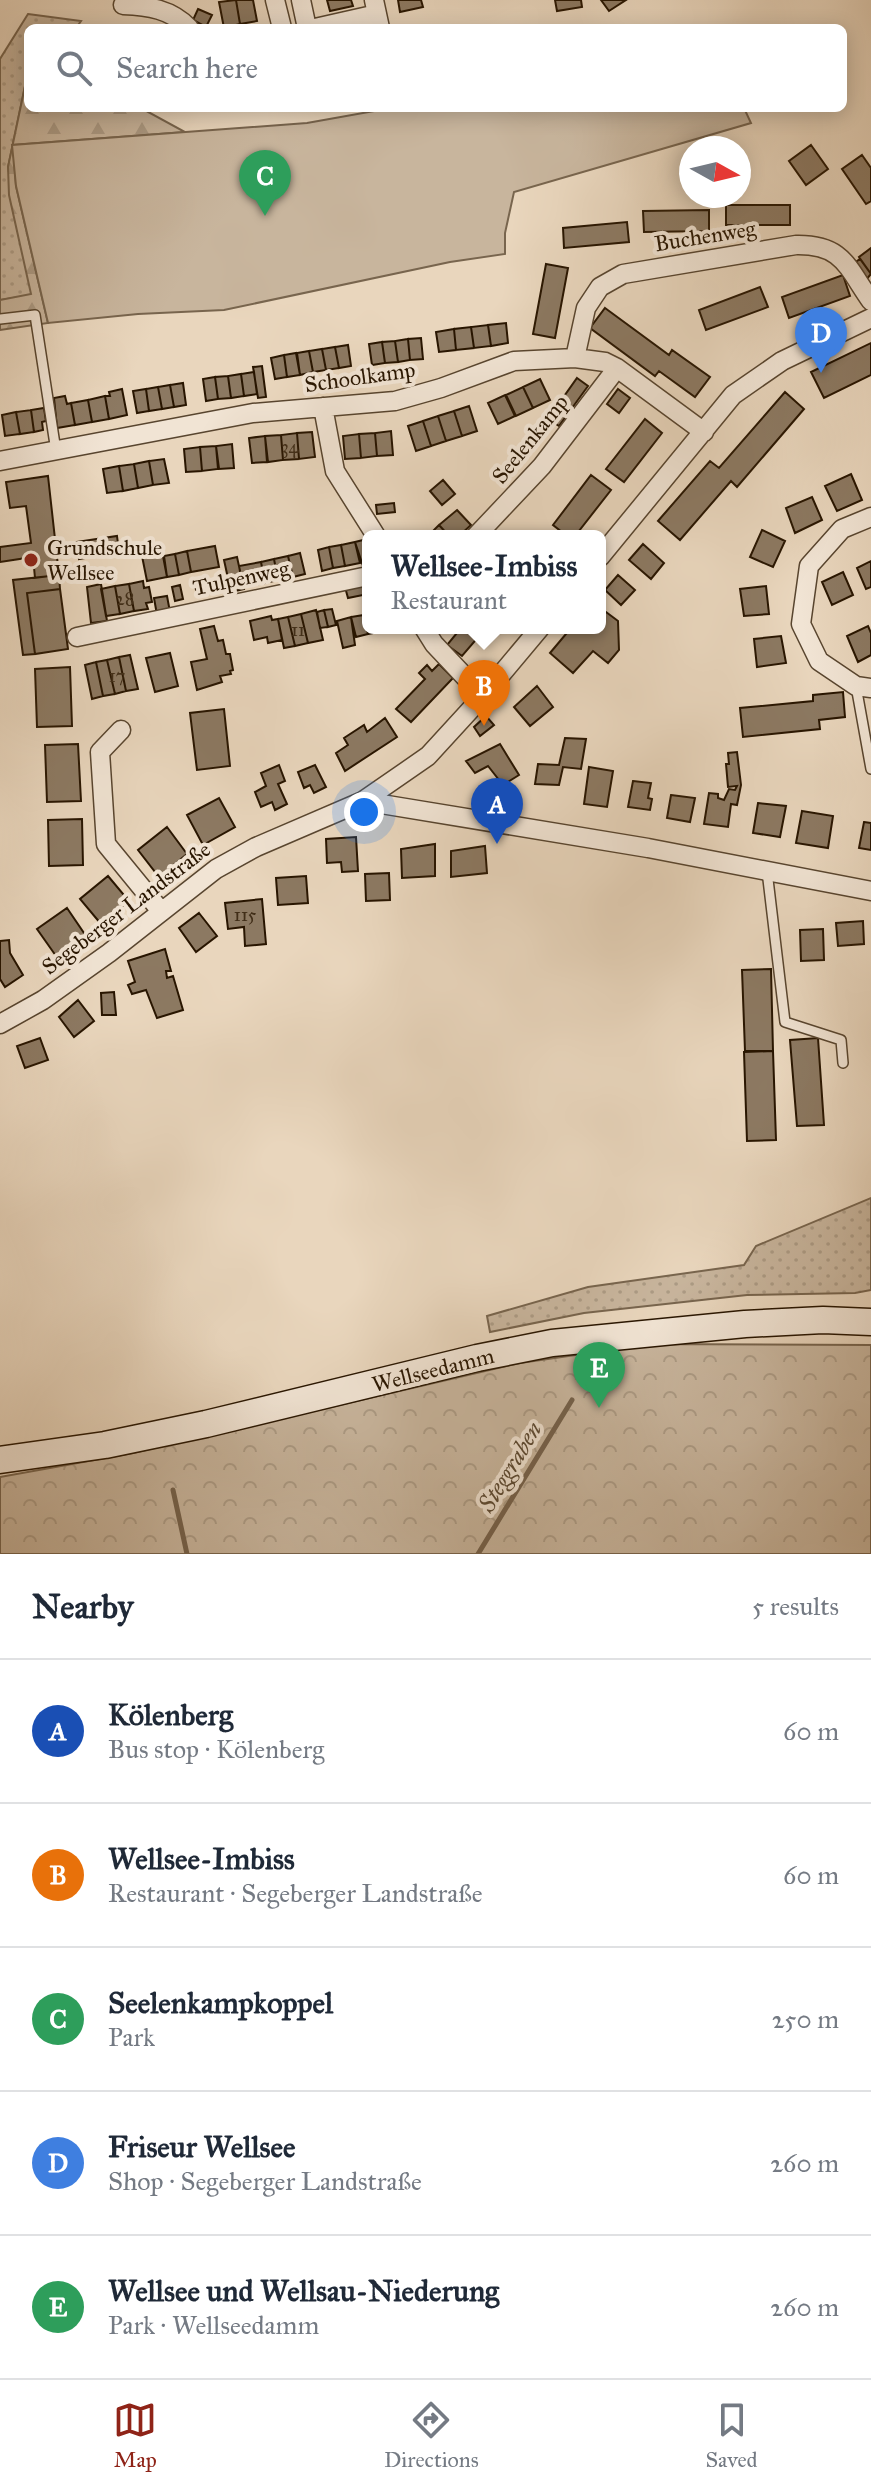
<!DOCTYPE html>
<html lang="en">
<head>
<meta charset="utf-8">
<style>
	:root { --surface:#fff; --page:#f2f2f3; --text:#1f2937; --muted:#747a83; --line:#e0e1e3; --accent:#8f2418 }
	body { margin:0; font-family:"IM FELL Great Primer",serif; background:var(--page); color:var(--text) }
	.compass { position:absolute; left:679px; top:136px; width:72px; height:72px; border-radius:50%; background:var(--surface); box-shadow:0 4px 20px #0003; rotate:98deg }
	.you { position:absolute; left:364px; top:812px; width:28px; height:28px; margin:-20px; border:6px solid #fff; border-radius:50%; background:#1a73e8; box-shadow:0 0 0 12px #1a73e833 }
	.badge { display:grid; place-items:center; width:52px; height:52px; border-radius:50%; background:var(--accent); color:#fff; font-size:26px; font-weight:700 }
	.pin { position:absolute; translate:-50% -66px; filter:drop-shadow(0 2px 4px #0008) }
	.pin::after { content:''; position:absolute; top:42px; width:28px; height:24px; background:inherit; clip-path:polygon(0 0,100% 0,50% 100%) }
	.popup { position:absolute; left:362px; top:530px; width:244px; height:104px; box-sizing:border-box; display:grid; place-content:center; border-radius:12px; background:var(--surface); filter:drop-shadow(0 2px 6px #0005); font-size:26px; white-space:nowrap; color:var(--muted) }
	.popup b { font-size:30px; color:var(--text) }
	.popup::after { content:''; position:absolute; left:50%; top:100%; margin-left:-16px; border:16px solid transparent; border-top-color:var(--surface) }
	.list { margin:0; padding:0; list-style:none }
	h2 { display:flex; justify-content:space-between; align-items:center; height:104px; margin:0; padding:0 32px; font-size:34px }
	h2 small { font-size:26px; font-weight:400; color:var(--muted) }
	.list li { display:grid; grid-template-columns:52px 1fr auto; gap:24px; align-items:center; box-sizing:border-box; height:144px; padding:0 32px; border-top:2px solid var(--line) }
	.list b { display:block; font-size:30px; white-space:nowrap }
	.list p { margin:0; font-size:26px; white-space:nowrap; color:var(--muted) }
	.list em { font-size:26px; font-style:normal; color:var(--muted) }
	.icon { flex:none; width:44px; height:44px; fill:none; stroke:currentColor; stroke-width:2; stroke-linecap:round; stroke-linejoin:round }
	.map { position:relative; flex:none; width:871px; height:1554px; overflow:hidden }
	.search { position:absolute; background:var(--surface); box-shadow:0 4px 20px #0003; left:24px; right:24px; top:24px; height:88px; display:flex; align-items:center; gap:20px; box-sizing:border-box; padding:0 28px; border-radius:12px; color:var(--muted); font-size:30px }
	.sheet { height:824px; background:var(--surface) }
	nav { display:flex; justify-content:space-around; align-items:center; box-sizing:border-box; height:112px; border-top:2px solid var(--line); background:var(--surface); font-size:22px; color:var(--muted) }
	nav a { display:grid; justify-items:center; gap:4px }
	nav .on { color:var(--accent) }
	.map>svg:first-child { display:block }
	.grass { fill:url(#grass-dots); stroke:#78654e; stroke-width:2 }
	.forest { fill:url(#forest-firs); stroke:#78654e; stroke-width:2 }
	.park { fill:url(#park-crowns); stroke:#78654e; stroke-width:2 }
	.garden { fill:#c8b59d; stroke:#78654e; stroke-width:2 }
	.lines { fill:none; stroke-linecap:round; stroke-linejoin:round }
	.stream { stroke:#74614b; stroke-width:5 }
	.building { fill:#8c7962; stroke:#281500; stroke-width:2 }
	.service-casing { stroke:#58452f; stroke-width:12 }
	.minor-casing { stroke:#58452f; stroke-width:21 }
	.secondary-casing { stroke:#281500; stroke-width:29 }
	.service { stroke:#f1e4d4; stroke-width:9 }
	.minor { stroke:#f1e4d4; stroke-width:18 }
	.secondary { stroke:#f1e4d4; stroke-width:26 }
	.poi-dot { fill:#8f2418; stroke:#f1e4d4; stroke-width:3 }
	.labels { text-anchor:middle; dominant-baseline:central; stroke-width:8; stroke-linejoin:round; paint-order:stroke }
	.number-label { font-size:18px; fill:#412e18 }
	.street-label { font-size:22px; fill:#281500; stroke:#f1e4d4 }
	.poi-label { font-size:22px; fill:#281500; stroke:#f1e4d4; text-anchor:start }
	.water-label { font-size:24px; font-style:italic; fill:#5b4832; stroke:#f1e4d4 }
</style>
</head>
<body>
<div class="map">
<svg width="871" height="1554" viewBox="0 0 871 1554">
	<defs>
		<pattern id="grass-dots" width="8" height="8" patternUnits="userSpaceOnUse" patternTransform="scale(2)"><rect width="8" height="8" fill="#c8b59d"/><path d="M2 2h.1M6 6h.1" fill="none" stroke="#ac9b85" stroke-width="1.8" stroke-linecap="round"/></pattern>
		<pattern id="forest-firs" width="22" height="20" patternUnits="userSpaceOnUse" patternTransform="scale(2)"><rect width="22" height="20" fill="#c8b59d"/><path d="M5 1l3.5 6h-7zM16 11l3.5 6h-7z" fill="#ac9b85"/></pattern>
		<pattern id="park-crowns" width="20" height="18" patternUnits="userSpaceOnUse" patternTransform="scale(2)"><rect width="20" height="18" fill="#c8b59d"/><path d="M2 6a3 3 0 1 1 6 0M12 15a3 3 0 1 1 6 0" fill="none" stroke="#ac9b85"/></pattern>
	</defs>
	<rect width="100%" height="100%" fill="#e9d6bd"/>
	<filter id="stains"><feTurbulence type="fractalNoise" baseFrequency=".0025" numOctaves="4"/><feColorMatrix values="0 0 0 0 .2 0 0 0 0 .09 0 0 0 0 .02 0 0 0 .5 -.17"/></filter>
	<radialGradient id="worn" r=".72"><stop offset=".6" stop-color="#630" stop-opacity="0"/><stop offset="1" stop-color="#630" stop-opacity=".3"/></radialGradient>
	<path class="grass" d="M28,14L81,21L76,28H28V72L8,167L32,295L0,300V59Z
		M871,1198V1290L855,1293L747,1295L584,1313L490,1332L487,1316L588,1287L744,1265L756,1246Z"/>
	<path class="forest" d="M28,72V108H141L185,132L13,145L16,186L48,323L0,330V300L31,294L9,195L8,167Z"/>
	<path class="park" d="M652,1344L871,1345V1554H0V1477L133,1453L520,1363Z"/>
	<path class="garden" d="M391,108H744L751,123L514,192L505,233V254L450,262L224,310L138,314L48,323L16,186L12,145L307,123Z"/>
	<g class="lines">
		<path class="stream" d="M173,1490L187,1554
			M478,1554L572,1400"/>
	</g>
	<path class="building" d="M236,0H253L257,21L240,24Z
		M236,0L240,24L224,28L219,2Z
		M327,0H351L353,6L330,11Z
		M398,0H421L423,7L400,12Z
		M555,0H581L582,7L557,11Z
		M601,0H626L609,11Z
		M198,9L212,15L206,27L193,20Z
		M811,145L828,169L806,185L789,161Z
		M862,155L871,168V201L866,204L842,169Z
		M726,205H790V225H726Z
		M709,210V231L644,232L643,211Z
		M627,222L629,242L564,248L563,228Z
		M871,248V274L859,257Z
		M860,259L871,274L865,281L853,264Z
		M546,264L568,268L555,338L533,334Z
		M843,275L850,296L789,318L782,297Z
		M760,287L768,307L706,330L699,310Z
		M605,308L669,355L672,350L710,377L695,397L659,371L655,376L590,328Z
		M506,323L508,343L491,346L488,325Z
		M488,325L491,346L474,348L471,327Z
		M471,327L474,348L456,350L454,329Z
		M454,329L456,350L439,352L436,332Z
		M421,338L423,359L410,360L408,339Z
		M408,339L410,360L398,362L395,341Z
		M395,341L398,362L385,363L382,342Z
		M382,342L385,363L372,365L369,344Z
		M871,343V375L824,398L811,372Z
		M348,345L351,366L339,368L335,347Z
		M335,347L339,368L326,370L322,349Z
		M322,349L326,370L313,372L309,351Z
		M309,351L313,372L300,375L297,353Z
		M296,353L300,375L287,377L284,355Z
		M284,355L287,377L275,379L271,358Z
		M262,366L266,397L258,398L253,367Z
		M254,372L257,394L244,396L241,374Z
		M241,374L244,396L231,398L228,376Z
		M228,376L231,398L218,399L215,377Z
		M215,377L218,399L206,401L203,379Z
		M577,378L588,386L559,426L548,419Z
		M540,379L550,400L533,408L523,387Z
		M183,383L186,405L174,407L170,385Z
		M170,385L174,407L162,409L158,387Z
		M158,387L162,409L149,411L146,389Z
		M523,387L533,408L516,416L506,395Z
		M122,389L127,415L109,419L105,396H110L109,392Z
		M146,389L149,411L137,413L133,391Z
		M618,389L630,398L619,413L607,404Z
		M785,392L804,409L737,487L731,481L680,540L658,521L710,461L719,468Z
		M505,395L515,416L498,424L488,403Z
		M65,396L67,404L71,403L75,425L57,428L54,398Z
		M105,396L109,419L92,422L88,400Z
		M88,400L92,422L75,425L71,403Z
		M469,406L477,431L462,436L454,411Z
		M44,408L46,421L42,422L43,430L34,432L31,410Z
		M31,410L34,432L20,434L16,412Z
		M454,411L462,436L446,441L438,416Z
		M16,412L20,434L5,436L2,415Z
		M438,416L446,441L431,446L423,421Z
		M645,419L662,433L624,482L606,469Z
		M423,421L431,446L416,451L408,426Z
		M391,431L393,455L377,456L375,433Z
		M312,432L315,457L299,459L297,433Z
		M297,433L299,459L283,460L281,435Z
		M375,433L377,456L361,458L359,434Z
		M359,434L361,458L345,459L343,436Z
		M281,435L283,460L268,462L265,436Z
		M265,436L267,462L252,463L249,438Z
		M232,444L234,468L219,469L216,446Z
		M216,446L218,469L202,471L200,447Z
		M200,447L202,471L186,472L184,449Z
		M164,459L169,483L153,485L149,461Z
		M149,461L153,485L138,488L134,464Z
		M134,464L138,488L123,491L119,466Z
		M119,466L123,491L107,493L103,469Z
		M851,474L862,500L837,511L825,486Z
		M591,475L611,490L575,536H567L553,525Z
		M48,476L59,575L35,578L33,557L0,562V547L31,543L26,506L10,508L6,482Z
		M443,480L455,494L442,505L430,491Z
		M812,497L822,520L795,533L786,508Z
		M394,503L395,512L377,514L376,505Z
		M457,510L471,525L459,536H449L439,525Z
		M439,525L449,536H433L430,534Z
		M762,530L785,541L773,567L750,557Z
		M117,536L119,552L79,559L76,542Z
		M367,539L368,564L363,566L355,542Z
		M355,542L360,563L345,566L341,545Z
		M643,544L664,563L651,579L629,560Z
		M341,545L345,566L333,568L329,547Z
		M215,546L219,567L191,572L187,551Z
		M329,547L333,568L322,571L318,550Z
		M153,549L155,557L163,556L167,577L147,581L141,551Z
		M187,551L191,572L179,575L175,554Z
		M300,553L305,574L293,577L288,556Z
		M175,554L179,575L167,577L164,556Z
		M288,556L293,577L278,580L274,559Z
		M237,557L244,589L231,592L224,560Z
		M274,559L278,580L265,583L261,562Z
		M871,561V587L866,589L857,568Z
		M261,562L265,583L243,587L239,566Z
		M843,572L853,595L832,605L822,582Z
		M59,575L60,589L27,593L35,654L23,655L13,580Z
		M618,575L635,590L621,605L605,590Z
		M143,581L144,588L149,587L152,602L146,603L148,609L134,611L129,584Z
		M210,581L212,593L197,596L195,584Z
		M368,582V594L348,598L345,587Z
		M101,584L107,621L91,623L87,587Z
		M129,584L134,611L120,614L115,586Z
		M180,585L183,599L175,601L172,587Z
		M115,586L120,614L106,616L101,589Z
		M766,586L769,614L744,616L740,589Z
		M60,589L68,649L35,654L27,593Z
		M167,596L170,612L157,615L154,598Z
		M332,609L336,625L328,627L324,610Z
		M316,610L323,640L308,643L301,614Z
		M324,610L328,627L320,628L317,612Z
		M606,612L618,621L619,650L608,663L593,651L573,673L550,653L571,628H600V619Z
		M301,614L308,643L295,646L288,617Z
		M368,614V628H384V631L368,634L364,615Z
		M364,615L368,634L356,637L351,617Z
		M271,616L272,620L278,619L282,640L268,643L267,637L254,640L250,621Z
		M288,617L295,646L284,648L278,619Z
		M351,617L355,645L343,648L337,621Z
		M214,626L218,641L223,640L226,654H230L233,670L230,671L231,674L220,676L222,682L197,690L191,662L207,659L200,629Z
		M868,626L871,633V655L858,662L847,636Z
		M461,628H486L462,656L447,645Z
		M781,636L786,663L757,667L754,639Z
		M170,653L178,686L155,692L146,658Z
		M130,655L138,689L126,691L119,657Z
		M119,657L126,691L115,694L107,660Z
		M107,660L115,694L103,696L96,662Z
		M96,662L103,696L92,699L85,665Z
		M439,664L453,678L411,722L396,709L425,679L419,673L427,665L432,671Z
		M70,667L72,726L37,727L35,669Z
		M537,686L553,707L530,726L514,707Z
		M843,692L845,717L819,720L820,729L743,737L740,708L813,701V695Z
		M224,709L230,766L197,770L190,713Z
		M486,716L494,725L480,736L474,727Z
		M385,718L397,737L345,771L336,753L348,745L344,738L364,725L367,732Z
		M565,738L586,739L581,769L563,767L559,785L535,784L538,764L559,765Z
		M78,744L81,801L47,802L45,745Z
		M500,744L519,775L503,785L488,766L475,773L466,761Z
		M737,752L741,785L737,805L731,804L728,827L704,824L709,793L718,794V798L724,800L729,789L735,790L737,786L728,787L726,764H729L728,753Z
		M279,765L285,781L278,784L287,804L275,810L272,802L261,807L255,792L266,786L261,773Z
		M315,765L326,787L314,793L310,785L304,788L298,772Z
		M589,767L613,771L607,807L584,804Z
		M633,781L651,783L648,798L652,799L650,810L628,807Z
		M671,795L695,798L690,822L667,818Z
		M219,798L235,827L203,845L187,815Z
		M758,803L786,806L780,837L753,833Z
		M802,811L833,816L828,848L796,843Z
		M82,819L83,865L49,866L48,820Z
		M864,822L871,823V850L859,848Z
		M167,827L187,854L159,877L138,850Z
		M356,837L358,871L342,872L341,862L327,863L326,839Z
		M435,844V876L402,878L401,849Z
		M485,846L487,873L451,877V851Z
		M389,873L390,900L366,901L365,874Z
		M108,876L129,901L101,924L80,899Z
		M306,876L308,903L278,905L276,878Z
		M262,899L266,944L245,946L244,927L228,929L225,903Z
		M67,908L86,936L56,956L37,929Z
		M199,913L217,936L196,952L179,928Z
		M863,921L864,944L838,946L836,923Z
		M823,929L824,960L801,961L800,930Z
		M9,940L10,953L23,975L5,987L0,979V941Z
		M165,949L171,971H166L167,978L173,976L183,1010L157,1018L146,990L132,994L128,985L135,982L128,961Z
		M771,969L773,1051H745L742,970Z
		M114,992L116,1015H102L101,993Z
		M78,1000L94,1021L74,1037L59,1017Z
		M40,1038L48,1060L25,1068L17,1046Z
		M818,1038L824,1125L797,1126L790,1040Z
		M773,1051L776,1140L747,1141L744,1052Z"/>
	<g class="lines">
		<g class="service-casing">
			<path id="service" d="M0,319L35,315L56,451
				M856,686L871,769
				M767,871L785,1022L841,1040L843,1063"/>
		</g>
		<g class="minor-casing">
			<path id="minor" d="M275,0L282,28
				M301,0L307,28
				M374,0L380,28
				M123,5C148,6 171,9 189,28
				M315,28L377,14
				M575,358L586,308L600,287L623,274L796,245C843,244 847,267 871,301
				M323,407L335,471L376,536
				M0,461L253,413L395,401L441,388L514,361L575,358L605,362L617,368L704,432
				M871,517L842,529L809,566L801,624L819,661L856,686L871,688
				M476,536L542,466L617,368
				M600,557L733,395L782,361L871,318
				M424,628L434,644L483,696
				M77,637L368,576
				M121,730L100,752L106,844L160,910
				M363,801L648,848L871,891
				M0,1024L43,1000L109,953L216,869L256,847L363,801L428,756L483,696L540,628"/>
		</g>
		<g class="secondary-casing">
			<path id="secondary" d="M0,1460L105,1445L206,1424L477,1358L552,1343L745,1324L823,1320L871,1322"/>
		</g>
		<use href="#service" class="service"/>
		<use href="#minor" class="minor"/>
		<use href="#secondary" class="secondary"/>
	</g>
	<circle class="poi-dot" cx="31" cy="560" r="8"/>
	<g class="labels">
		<g class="number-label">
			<text x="290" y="447">34</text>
			<text x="125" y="599">28</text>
			<text x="298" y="630">11</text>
			<text x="117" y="676">17</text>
			<text x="245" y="915">115</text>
		</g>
		<g class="street-label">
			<text transform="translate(705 236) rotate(-9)">Buchenweg</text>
			<text transform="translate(360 377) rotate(-8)">Schoolkamp</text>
			<text transform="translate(530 439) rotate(-51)">Seelenkamp</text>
			<text transform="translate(241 578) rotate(-12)">Tulpenweg</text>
			<text transform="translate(126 908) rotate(-37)">Segeberger Landstraße</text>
			<text transform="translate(433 1370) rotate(-14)">Wellseedamm</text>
		</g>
		<g class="poi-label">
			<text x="47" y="547">Grundschule<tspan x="47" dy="25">Wellsee</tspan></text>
		</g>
		<g class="water-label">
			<text transform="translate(510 1467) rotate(-59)">Steggraben</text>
		</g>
	</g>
	<rect width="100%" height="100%" filter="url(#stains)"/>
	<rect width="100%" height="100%" fill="url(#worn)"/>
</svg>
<svg class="compass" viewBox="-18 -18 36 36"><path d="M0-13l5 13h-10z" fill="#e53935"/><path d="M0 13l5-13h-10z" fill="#747a83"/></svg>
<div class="you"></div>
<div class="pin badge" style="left:497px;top:844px;background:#1a4fb4">A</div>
<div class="pin badge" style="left:484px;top:726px;background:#e8710a">B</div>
<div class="popup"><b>Wellsee-Imbiss</b>Restaurant</div>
<div class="pin badge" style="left:265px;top:216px;background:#2e9e5b">C</div>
<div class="pin badge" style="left:821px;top:373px;background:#3f7fe0">D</div>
<div class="pin badge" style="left:599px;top:1408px;background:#2e9e5b">E</div>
<div class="search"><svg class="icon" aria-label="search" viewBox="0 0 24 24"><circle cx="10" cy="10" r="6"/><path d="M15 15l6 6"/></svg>Search here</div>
</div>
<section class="sheet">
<h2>Nearby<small>5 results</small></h2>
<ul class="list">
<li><span class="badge" style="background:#1a4fb4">A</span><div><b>Kölenberg</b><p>Bus stop · Kölenberg</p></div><em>60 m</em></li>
<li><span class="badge" style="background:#e8710a">B</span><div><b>Wellsee-Imbiss</b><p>Restaurant · Segeberger Landstraße</p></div><em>60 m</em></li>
<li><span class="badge" style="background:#2e9e5b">C</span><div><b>Seelenkampkoppel</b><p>Park</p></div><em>250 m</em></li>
<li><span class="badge" style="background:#3f7fe0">D</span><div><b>Friseur Wellsee</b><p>Shop · Segeberger Landstraße</p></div><em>260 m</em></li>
<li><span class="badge" style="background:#2e9e5b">E</span><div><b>Wellsee und Wellsau-Niederung</b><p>Park · Wellseedamm</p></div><em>260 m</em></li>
</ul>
</section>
<nav>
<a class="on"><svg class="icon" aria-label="map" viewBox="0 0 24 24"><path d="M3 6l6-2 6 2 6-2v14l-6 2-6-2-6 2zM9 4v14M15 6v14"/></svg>Map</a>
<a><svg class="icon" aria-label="directions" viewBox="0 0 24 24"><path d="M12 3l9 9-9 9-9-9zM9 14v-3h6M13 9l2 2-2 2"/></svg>Directions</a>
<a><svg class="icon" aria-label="saved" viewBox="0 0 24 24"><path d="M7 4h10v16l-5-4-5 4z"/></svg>Saved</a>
</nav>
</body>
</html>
